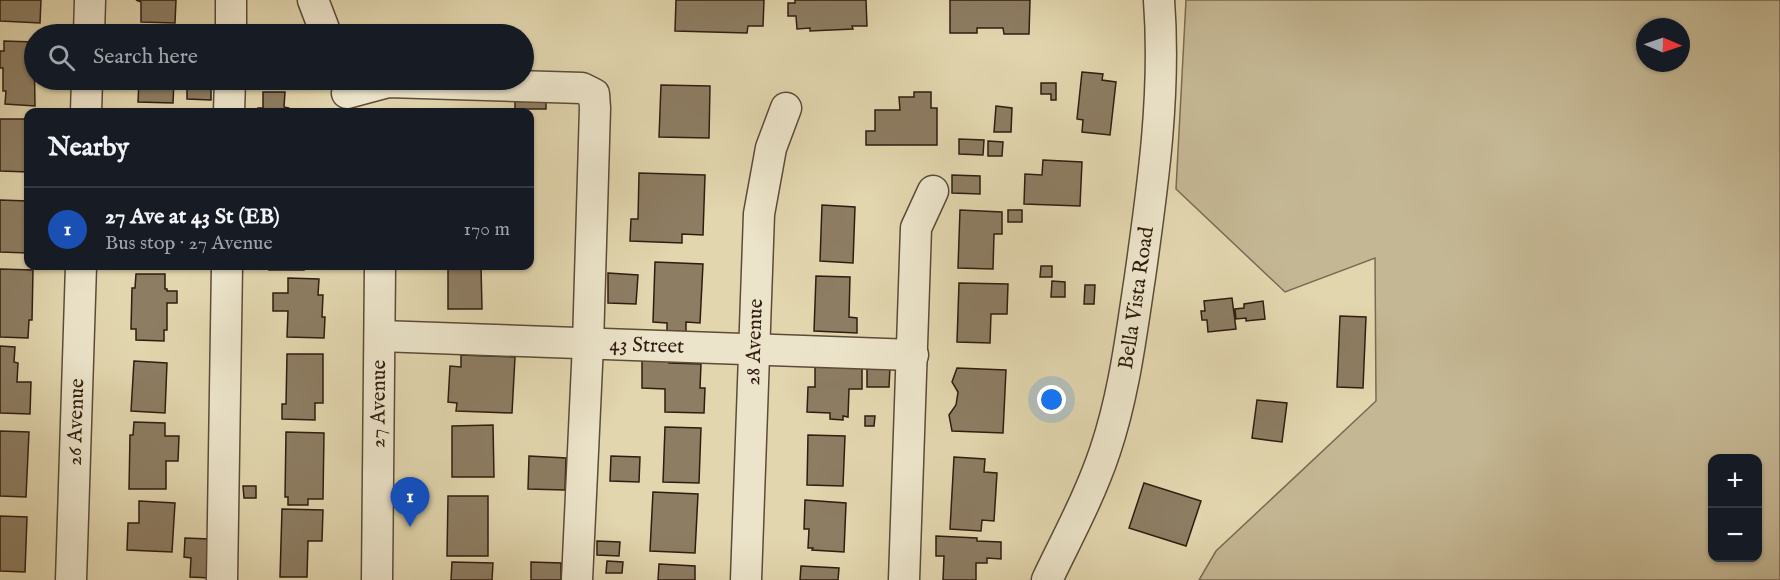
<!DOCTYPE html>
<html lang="en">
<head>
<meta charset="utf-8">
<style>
	:root { --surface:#171b24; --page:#242831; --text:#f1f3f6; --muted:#9ea1a6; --line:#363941; --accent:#c59692 }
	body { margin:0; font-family:"IM FELL English",serif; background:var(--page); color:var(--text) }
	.controls { position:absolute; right:18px; bottom:18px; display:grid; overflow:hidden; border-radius:12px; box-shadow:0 2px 4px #0004 }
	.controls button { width:54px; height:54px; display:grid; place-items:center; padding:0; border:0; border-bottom:2px solid var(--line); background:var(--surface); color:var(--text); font:30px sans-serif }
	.compass { position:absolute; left:1636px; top:18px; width:54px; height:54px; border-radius:50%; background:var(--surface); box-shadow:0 2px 4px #0004; rotate:92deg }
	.you { position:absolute; left:1052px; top:400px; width:21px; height:21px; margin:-15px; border:4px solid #fff; border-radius:50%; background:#1a73e8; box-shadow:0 0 0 9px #1a73e833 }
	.badge { display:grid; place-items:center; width:39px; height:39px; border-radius:50%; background:var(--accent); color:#fff; font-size:20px; font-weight:700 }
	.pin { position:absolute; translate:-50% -50px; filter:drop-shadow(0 2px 3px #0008) }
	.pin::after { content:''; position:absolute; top:32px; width:21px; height:18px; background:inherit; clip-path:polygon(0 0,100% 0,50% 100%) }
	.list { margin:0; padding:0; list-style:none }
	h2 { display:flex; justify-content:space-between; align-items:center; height:78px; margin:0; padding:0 24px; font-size:26px }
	h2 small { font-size:20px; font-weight:400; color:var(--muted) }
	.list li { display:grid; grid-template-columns:39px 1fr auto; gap:18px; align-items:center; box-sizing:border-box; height:84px; padding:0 24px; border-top:2px solid var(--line) }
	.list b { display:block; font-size:22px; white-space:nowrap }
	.list p { margin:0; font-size:20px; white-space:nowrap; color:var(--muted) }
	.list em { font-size:20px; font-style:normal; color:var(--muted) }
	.icon { flex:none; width:33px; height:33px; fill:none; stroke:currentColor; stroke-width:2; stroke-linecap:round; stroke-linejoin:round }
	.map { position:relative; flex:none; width:1780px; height:580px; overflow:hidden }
	.search { position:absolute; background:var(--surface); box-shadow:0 2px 4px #0004; left:24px; top:24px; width:510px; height:66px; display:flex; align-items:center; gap:15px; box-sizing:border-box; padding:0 21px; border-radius:33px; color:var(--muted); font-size:22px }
	.panel { position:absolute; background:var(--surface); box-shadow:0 2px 4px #0004; left:24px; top:108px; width:510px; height:162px; border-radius:12px }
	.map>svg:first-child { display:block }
	.green { fill:#c4b793; stroke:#7a6a52; stroke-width:1.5; fill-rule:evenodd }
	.building { fill:#8d7d63; stroke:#301d11; stroke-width:1.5 }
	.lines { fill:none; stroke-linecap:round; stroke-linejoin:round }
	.minor-casing { stroke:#5c4b38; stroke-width:33 }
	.minor { stroke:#ece4ca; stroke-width:30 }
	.labels { text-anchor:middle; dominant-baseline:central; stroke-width:5; stroke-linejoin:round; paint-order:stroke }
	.street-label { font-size:21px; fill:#301d11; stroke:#ece4ca }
</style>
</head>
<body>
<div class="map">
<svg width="1780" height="580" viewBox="0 0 1780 580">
	<rect width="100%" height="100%" fill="#e2d6ae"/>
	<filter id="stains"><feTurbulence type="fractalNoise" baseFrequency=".00333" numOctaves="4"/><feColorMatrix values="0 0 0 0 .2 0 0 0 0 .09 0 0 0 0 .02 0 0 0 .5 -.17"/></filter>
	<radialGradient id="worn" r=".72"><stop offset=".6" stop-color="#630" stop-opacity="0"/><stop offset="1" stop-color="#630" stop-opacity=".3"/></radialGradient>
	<path class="green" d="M1186,0H1780V580H1199L1216,551L1376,401L1375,258L1285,292L1176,189ZM1645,27H1681V63H1645ZM1712,458H1758V558H1712Z"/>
	<path class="building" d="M0,0H41L40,23L0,21Z
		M136,0H176L175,23L141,22V2Z
		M676,0H764L763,26H748L747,33L675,31Z
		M795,0H866L867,26H852L853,29L810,31V28L797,29L796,16H788V3H795Z
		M950,0H1030L1029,34H1004L1003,28H977V33H950Z
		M4,41L34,42L35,106L5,104L6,91H3V68H0V51H4Z
		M1082,72L1103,74L1102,80L1116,82L1110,135L1082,132L1083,120L1077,119Z
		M139,80H174L173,103L138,102Z
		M1041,83H1056V100H1051V94H1041Z
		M661,85L710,86L709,138L659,137Z
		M187,87L211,88V100L187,99Z
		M515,91H546V109H515Z
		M263,92H285L284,107L289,108V112H258V108H263Z
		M914,92H931V108H937V145H866V131H875V110H900L899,97H914Z
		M996,106L1012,108L1011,132H994Z
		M0,119H28V172L0,171Z
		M959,139L984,140L983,155L959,154Z
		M988,141L1003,142L1002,156H988Z
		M1043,160L1082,162L1080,206L1024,204L1025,174L1042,175Z
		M639,173L705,175L703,235L682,234V243L630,241L631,219H638Z
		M952,175L980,176V194L952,193Z
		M0,200L28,201V253L0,252Z
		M822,205L855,207L853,263L820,261Z
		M960,210L1002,212V234H994L993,269L958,268Z
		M1008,210H1022V222H1008Z
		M655,262L703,264L700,323L686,322V332L667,331V323L653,322Z
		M269,266H304V270H269Z
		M448,266H481L482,309H448Z
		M1041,266H1052V277H1040Z
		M0,269L33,270L32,320H29L28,338L0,337Z
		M608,273L638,275L636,304L608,303Z
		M136,274H165V289H167V291H177V303H167V330H164V341L136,340V329H131L132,288H135Z
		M816,276L850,277L849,317L857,318V333L814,331Z
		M288,278L319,279L318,295H323L322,317H325L324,338L287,337L288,311H273V293H288Z
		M1052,281L1065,282V297H1051Z
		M959,283L1008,284L1007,314H991L990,343L957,342Z
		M1085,285H1095L1094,304H1084Z
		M1232,298L1236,329L1208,332L1207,320H1202L1201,311H1205L1204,301Z
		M1263,301L1265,319L1246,321V318L1236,319L1235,309L1244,308V304Z
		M1340,316L1366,317L1363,388L1337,387Z
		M0,346L15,347L14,362L18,363L17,382H31L30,414L0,413Z
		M287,354H323V403H315V420L282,419V404H286Z
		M461,355L515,357L512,413L456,411L457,403L448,402L450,366L461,367Z
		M642,359L669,360V363L701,364L700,388H705L704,413L665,412V389L642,388Z
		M134,361L167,363L165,413L131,411Z
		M815,366L862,367V389H849L848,417L843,416V420L830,419V413L807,412L808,387H815Z
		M867,366L890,367L889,387H867Z
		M957,368L1006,370L1003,433L952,431L949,415L956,405L958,392L952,382Z
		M1257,400L1287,403L1282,442L1252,438Z
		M865,416H875L874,426H865Z
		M134,422L165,423V436H179L178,461H166V489H129L130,435H133Z
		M493,425L494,477H452V426Z
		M665,427L701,428L699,483L663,482Z
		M0,431L29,432L26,497L0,496Z
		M286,432L324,433L323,499H308V505H288V497H285Z
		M808,435L845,436L843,486L807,485Z
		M529,456L566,458L565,490L528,489Z
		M611,456L640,457L639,482L610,481Z
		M954,457L985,459L984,472L997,473L994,521L982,520L981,531L950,529Z
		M1144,483L1201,501L1186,546L1129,528Z
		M243,486H256V498H244Z
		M653,492L698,494L695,553L650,551Z
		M448,496H488V556H447Z
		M805,500L846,503L844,552L812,550L813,548H808L809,529H804Z
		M139,501L175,503L172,552L127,550L128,523H139Z
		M282,509L323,510L322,541H308L307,577H280Z
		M0,516L27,517L25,572L0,571Z
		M936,536L977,538V541L1001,542V559L987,558V563H976V580H943L944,556H936Z
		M185,538L209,539L211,578L190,577L191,558L184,557Z
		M597,541L620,542L619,556L597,555Z
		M607,561L623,562L622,573H606Z
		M452,562L493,563L492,580H451Z
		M531,562L561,563V580H531Z
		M659,564L695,566V580H658Z
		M801,566L839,568L838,580H800Z"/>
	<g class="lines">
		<g class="minor-casing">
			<g id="minor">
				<path d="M313,0L326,34"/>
				<path d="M89,34L90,0"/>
				<path d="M231,34V0"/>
				<path d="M347,93L388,82L582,88L594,94L595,108L588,344L577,580"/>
				<path d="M86,112L87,80"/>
				<path d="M229,112L230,80"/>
				<path id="s1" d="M380,336L913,355"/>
				<path id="s2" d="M71,580L81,266"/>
				<path d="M222,580L227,266"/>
				<path id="s3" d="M377,580L380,266"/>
				<path id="s4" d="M746,580L759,214L771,148L786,108"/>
				<path d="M904,580L916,228L933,191"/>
				<path id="s5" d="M1047,580C1067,538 1090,496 1105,451C1124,395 1131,336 1140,277C1153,185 1166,93 1159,0"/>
			</g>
		</g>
		<use href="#minor" class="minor"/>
	</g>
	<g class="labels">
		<g class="street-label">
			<text stroke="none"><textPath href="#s5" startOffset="298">Bella Vista Road</textPath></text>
			<text stroke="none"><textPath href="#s4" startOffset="238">28 Avenue</textPath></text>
			<text stroke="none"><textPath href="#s1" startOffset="267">43 Street</textPath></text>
			<text stroke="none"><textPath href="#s3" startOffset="176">27 Avenue</textPath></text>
			<text stroke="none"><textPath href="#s2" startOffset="158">26 Avenue</textPath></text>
		</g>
	</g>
	<rect width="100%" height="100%" filter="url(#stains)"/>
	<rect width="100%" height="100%" fill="url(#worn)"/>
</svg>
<div class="controls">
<button>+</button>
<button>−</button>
</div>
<svg class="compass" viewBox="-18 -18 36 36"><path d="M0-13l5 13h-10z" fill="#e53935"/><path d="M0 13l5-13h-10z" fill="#9ea1a6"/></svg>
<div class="you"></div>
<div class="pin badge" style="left:410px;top:527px;background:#1a4fb4">1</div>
<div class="search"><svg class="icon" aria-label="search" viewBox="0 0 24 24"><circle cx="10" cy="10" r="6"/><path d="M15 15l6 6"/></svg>Search here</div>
<section class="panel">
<h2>Nearby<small></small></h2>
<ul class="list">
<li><span class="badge" style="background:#1a4fb4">1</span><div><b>27 Ave at 43 St (EB)</b><p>Bus stop · 27 Avenue</p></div><em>170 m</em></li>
</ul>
</section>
</div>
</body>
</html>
